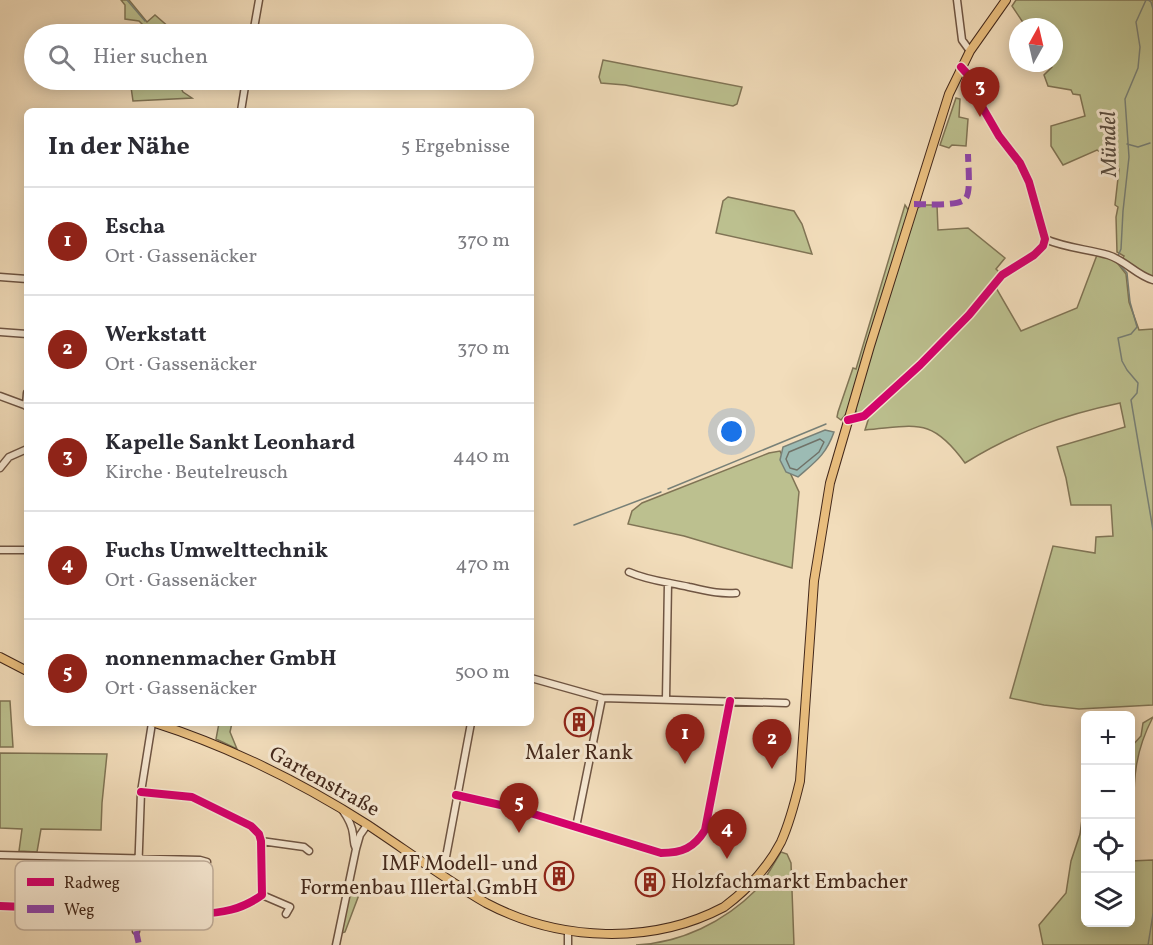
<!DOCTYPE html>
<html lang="de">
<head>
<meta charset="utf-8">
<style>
	:root { --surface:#fff; --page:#f2f2f3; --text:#2b2b33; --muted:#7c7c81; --line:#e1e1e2; --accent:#8f2418 }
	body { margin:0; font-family:Vollkorn,serif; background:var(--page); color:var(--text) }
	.controls { position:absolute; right:18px; bottom:18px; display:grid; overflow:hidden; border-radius:9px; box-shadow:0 3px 15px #0003 }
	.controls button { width:54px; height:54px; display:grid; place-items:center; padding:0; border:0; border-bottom:2px solid var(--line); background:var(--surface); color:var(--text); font:30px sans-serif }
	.compass { position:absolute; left:1009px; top:18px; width:54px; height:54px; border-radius:50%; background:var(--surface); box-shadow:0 3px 15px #0003; rotate:8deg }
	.you { position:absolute; left:732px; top:432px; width:21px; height:21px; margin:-15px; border:4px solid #fff; border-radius:50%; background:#1a73e8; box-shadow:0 0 0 9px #1a73e833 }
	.badge { display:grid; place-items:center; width:39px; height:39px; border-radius:50%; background:var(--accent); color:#fff; font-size:20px; font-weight:700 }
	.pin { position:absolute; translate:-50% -50px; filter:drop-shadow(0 2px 3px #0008) }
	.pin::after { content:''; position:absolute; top:32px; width:21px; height:18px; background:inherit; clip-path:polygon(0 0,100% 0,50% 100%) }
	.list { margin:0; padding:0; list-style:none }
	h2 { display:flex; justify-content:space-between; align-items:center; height:78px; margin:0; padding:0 24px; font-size:26px }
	h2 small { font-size:20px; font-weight:400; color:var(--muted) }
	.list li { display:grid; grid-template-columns:39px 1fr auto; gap:18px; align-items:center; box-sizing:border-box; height:108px; padding:0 24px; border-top:2px solid var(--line) }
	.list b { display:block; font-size:22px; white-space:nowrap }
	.list p { margin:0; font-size:20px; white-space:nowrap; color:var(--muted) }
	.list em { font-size:20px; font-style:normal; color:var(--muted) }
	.icon { flex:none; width:33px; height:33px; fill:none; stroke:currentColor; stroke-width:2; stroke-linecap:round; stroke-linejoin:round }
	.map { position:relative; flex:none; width:1153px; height:945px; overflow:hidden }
	.search { position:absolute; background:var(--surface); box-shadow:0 3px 15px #0003; left:24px; top:24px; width:510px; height:66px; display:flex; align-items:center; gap:15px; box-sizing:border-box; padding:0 21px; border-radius:33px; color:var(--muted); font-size:22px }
	.panel { position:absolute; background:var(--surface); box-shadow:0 3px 15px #0003; left:24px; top:108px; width:510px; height:618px; border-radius:9px }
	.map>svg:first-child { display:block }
	.green { fill:#bcc08f; stroke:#807455; stroke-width:1.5 }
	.water { fill:#9cbbb4; stroke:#788077; stroke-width:1.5 }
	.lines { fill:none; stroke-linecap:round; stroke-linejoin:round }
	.shore { stroke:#707268; stroke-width:1.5 }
	.stream { stroke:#788077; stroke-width:1.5 }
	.minor-casing { stroke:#6f5543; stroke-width:9 }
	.major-casing { stroke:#43281b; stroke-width:10 }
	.minor { stroke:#f7e9d3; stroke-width:6 }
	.major { stroke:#e9be7e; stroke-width:8 }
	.quiet { stroke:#8e44ad; stroke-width:6; stroke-dasharray:12 6; stroke-linecap:butt }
	.cycleway-casing { stroke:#f7e9d3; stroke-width:11 }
	.cycleway { stroke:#d6006c; stroke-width:8 }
	.labels { text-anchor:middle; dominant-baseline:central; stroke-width:6; stroke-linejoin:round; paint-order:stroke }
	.poi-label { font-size:21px; fill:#43281b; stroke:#f7e9d3 }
	.street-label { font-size:21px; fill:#43281b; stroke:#f7e9d3 }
	.water-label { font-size:22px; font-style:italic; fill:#594d41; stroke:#f7e9d3 }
	.key { fill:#f7e9d3; stroke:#c1af9c; stroke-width:1.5 }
	.key-label { font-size:16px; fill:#43281b }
</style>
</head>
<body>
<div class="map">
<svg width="1153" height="945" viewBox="0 0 1153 945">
	<rect width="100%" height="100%" fill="#f2ddbb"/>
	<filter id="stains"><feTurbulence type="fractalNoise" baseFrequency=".00333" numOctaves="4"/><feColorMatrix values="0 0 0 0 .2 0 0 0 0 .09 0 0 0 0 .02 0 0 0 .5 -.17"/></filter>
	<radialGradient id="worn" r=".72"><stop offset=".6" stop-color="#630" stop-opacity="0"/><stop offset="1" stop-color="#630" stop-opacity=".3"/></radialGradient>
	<path class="green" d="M121,0H129L147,22L155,15L170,28L183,29L184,31L181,34H143V25L139,21L125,19V5Z
		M1016,0H1153V278L1147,276L1122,259L1124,256L1117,252L1116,217L1118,207L1115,205L1119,169L1108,156L1097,150L1063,165L1051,146V126L1085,116L1080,95L1073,94L1071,90L1048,86L1044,75L1052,67L1050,63H1054V27H1026L1012,6Z
		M603,60L742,87L737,104L733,106L625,85L601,83L599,77Z
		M130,80H177L183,92L192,98L133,101Z
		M956,98L960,99L959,117L968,119L966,146L952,145L949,148L940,145Z
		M728,197L794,211L802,224L812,254L716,233L723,201Z
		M905,205L909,211L847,413L841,420L837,417L838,412L853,368L856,369Z
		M923,205H937L938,230L968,228L1005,258L996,269L1000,273L943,338L863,413L857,414L855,407L915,209Z
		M1097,255L1115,260L1126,274L1129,302L1139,330L1153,329V705L1079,709L1044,705L1010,698L1053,546L1095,553L1096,537L1113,536L1111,505H1071L1066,478L1057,447L1125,427L1120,403C1063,415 1015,432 965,463C931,416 916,426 865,430L870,414L995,286L1021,331L1077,308Z
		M780,451L799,492L792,568L684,536L628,524L632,511L642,503L769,453Z
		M0,701H10L13,747H0Z
		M1153,717C1135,751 1133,779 1134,818H1131V747L1141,736L1143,723Z
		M219,723H232L230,732L237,749L216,739Z
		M0,753L107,754L102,803L101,830L41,829L37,852L19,851L22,829L0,828Z
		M1085,797L1086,922H1130L1131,861L1153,860V945H1043L1039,925L1066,893L1071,861L1080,834Z
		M781,852L787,854L791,863L794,945H636C681,943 724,922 756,890C766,880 773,864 781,852Z
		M358,889L360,892L345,932L342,933L349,893Z"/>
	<path class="water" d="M825,430L834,432C826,455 815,462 798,477L786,472L780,460L783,447Z"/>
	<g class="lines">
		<path class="shore" d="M820,439L824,442L819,452L797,470L790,468L786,459L789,452Z"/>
		<path class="stream" d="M127,0L145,21
			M1148,0L1151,2L1153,9
			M1127,144L1138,147L1150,143
			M1118,256L1121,249L1123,211L1129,157L1125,99L1138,68L1140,47L1136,22L1146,0
			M1118,263L1127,273L1130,302L1137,327L1131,334L1118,338L1122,361L1127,370L1138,383L1137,393L1131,400L1153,530
			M668,489L826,424
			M574,525L661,492
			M1148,945L1153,914"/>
		<g class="minor-casing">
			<path id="minor" d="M957,0L962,40L970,51
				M253,34L259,0
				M241,111L246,80
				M1045,239C1066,248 1087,249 1108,255C1125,260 1136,275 1153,280
				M0,277L27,279
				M0,332L27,334
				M0,396L27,406
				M26,406L27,393
				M848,420L864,416L920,365L969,315L1002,275L1034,255L1043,246L1045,239L1029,182L1020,163L999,136L981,105L971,78L961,67
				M0,468L9,457L27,449
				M0,550H27
				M629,572C649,581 668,582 689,587C708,591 717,594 736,593
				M531,678L602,698L786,703
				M666,699L668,583
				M456,795L514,808L661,853C682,853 694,848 705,830L730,701
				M343,811C348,818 352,825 353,834C354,840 353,843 356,849
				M576,827L602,698
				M261,841L304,847L309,851
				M0,855L200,860L207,862
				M440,874L446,857L471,723
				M262,895L290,907L286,914
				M0,906L197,914C222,913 241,910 262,895L261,841L259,834L251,826L192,797L141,792
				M136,931L141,792L152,723
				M336,945L356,849L360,835L367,825
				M568,945V934"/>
		</g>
		<g class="major-casing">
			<path id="major" d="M0,657L27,671
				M155,723C230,747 302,783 368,825C407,851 445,879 486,903C560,942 652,945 724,907C747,890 768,867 781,842C790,822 795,802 800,781L814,581L830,483L870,346L949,94L970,51L1006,0"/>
		</g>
		<use href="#minor" class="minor"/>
		<use href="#major" class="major"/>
		<path class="quiet" d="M914,204C924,204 961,207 966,198C971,191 968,164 968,154
			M136,931L139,945"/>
		<g class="cycleway-casing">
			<path id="cycleway" d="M848,420L864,416L920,365L969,315L1002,275L1034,255L1043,246L1045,239L1029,182L1020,163L999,136L981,105L971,78L961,67
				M456,795L514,808L661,853C682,853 694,848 705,830L730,701
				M0,906L197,914C222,913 241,910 262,895L261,841L259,834L251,826L192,797L141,792"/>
		</g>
		<use href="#cycleway" class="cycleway"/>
	</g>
	<defs>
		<g id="building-ring" transform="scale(1.5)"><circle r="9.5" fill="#f7e9d3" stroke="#8f2418" stroke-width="1.5"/><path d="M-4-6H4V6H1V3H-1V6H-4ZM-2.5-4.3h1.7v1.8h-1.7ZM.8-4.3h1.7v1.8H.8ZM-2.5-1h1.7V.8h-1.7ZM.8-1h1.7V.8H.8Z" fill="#8f2418"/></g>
	</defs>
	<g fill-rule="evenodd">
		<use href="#building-ring" x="579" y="722"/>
		<use href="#building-ring" x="559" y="876"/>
		<use href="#building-ring" x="650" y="882"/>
	</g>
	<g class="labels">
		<g class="poi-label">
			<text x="579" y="753">Maler Rank</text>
			<text x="538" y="864" text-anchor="end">IMF Modell- und<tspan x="538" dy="24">Formenbau Illertal GmbH</tspan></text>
			<text x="671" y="882" text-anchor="start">Holzfachmarkt Embacher</text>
		</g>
		<g class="street-label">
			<text transform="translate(324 782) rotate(29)">Gartenstraße</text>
		</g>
		<g class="water-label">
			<text transform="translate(1110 144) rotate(-91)">Mündel</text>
		</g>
	</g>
	<rect x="15" y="861" width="198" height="69" rx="9" class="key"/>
	<rect x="27" y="878" width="27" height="8" fill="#d6006c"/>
	<rect x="27" y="905" width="27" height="8" fill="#8e44ad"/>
	<g class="key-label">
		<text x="64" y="888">Radweg</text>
		<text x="64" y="915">Weg</text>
	</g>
	<rect width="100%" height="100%" filter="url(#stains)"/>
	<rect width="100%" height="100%" fill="url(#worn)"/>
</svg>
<div class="controls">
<button>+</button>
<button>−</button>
<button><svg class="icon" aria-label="locate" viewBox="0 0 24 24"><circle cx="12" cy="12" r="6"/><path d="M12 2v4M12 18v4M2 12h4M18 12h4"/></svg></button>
<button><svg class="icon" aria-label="layers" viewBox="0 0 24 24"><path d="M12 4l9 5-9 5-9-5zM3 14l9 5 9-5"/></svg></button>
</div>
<svg class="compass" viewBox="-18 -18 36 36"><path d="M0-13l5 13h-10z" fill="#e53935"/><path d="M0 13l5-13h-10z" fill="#7c7c81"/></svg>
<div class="you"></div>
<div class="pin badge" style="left:685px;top:764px">1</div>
<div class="pin badge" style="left:772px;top:769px">2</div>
<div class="pin badge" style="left:980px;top:117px">3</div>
<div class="pin badge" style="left:727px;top:859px">4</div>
<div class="pin badge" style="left:519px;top:833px">5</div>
<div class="search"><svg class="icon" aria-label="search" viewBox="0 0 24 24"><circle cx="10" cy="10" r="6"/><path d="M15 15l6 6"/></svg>Hier suchen</div>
<section class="panel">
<h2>In der Nähe<small>5 Ergebnisse</small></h2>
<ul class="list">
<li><span class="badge">1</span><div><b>Escha</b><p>Ort · Gassenäcker</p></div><em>370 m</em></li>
<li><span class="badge">2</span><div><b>Werkstatt</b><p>Ort · Gassenäcker</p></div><em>370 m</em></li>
<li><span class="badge">3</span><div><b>Kapelle Sankt Leonhard</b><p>Kirche · Beutelreusch</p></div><em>440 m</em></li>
<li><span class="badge">4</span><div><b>Fuchs Umwelttechnik</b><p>Ort · Gassenäcker</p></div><em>470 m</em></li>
<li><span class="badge">5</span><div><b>nonnenmacher GmbH</b><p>Ort · Gassenäcker</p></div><em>500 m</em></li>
</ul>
</section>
</div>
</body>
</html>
